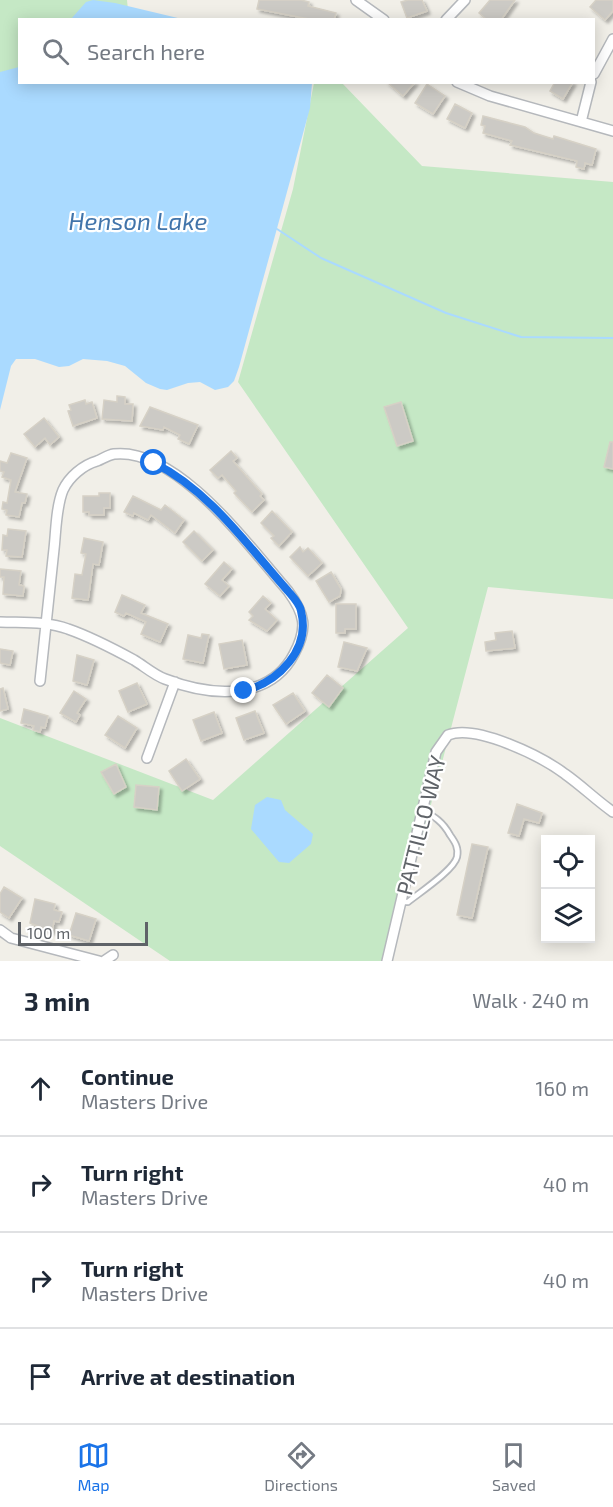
<!DOCTYPE html>
<html lang="en">
<head>
<meta charset="utf-8">
<style>
	:root { --surface:#fff; --page:#f2f2f3; --text:#1f2937; --muted:#747a83; --line:#e0e1e3; --accent:#1a73e8 }
	body { margin:0; font-family:"Exo 2",sans-serif; background:var(--page); color:var(--text) }
	.controls { position:absolute; right:18px; bottom:18px; display:grid; overflow:hidden; border-radius:0px; box-shadow:0 3px 15px #0003 }
	.controls button { width:54px; height:54px; display:grid; place-items:center; padding:0; border:0; border-bottom:2px solid var(--line); background:var(--surface); color:var(--text); font:30px sans-serif }
	.scale { position:absolute; left:18px; bottom:15px; width:130px; box-sizing:border-box; padding-left:6px; border:3px solid #5f6368; border-top:0; font-size:16px; line-height:21px; white-space:nowrap; color:#5f6368; -webkit-text-stroke:4px #fff; paint-order:stroke }
	.stop { position:absolute; width:18px; height:18px; margin:-14px; border:4px solid #1a73e8; border-radius:50%; background:#fff }
	.stop.end { background:#1a73e8; border-color:#fff; box-shadow:0 2px 6px #0008 }
	.list { margin:0; padding:0; list-style:none }
	h2 { display:flex; justify-content:space-between; align-items:center; height:78px; margin:0; padding:0 24px; font-size:26px }
	h2 small { font-size:20px; font-weight:400; color:var(--muted) }
	.list li { display:grid; grid-template-columns:39px 1fr auto; gap:18px; align-items:center; box-sizing:border-box; height:96px; padding:0 24px; border-top:2px solid var(--line) }
	.list b { display:block; font-size:22px; white-space:nowrap }
	.list p { margin:0; font-size:20px; white-space:nowrap; color:var(--muted) }
	.list em { font-size:20px; font-style:normal; color:var(--muted) }
	.icon { flex:none; width:33px; height:33px; fill:none; stroke:currentColor; stroke-width:2; stroke-linecap:round; stroke-linejoin:round }
	.map { position:relative; flex:none; width:613px; height:961px; overflow:hidden }
	.search { position:absolute; background:var(--surface); box-shadow:0 3px 15px #0003; left:18px; right:18px; top:18px; height:66px; display:flex; align-items:center; gap:15px; box-sizing:border-box; padding:0 21px; border-radius:0px; color:var(--muted); font-size:22px }
	.sheet { height:462px; background:var(--surface) }
	nav { display:flex; justify-content:space-around; align-items:center; box-sizing:border-box; height:84px; border-top:2px solid var(--line); background:var(--surface); font-size:16px; color:var(--muted) }
	nav a { display:grid; justify-items:center; gap:3px }
	nav .on { color:var(--accent) }
	.map>svg:first-child { display:block }
	.green { fill:#c5e8c5 }
	.water { fill:#aadaff }
	.lines { fill:none; stroke-linecap:round; stroke-linejoin:round }
	.stream { stroke:#aadaff; stroke-width:2 }
	.building { fill:#cccac5; stroke:#d6d1c6; stroke-width:1.5; filter:url(#shadow) }
	.lane-casing { stroke:#b5b8bc; stroke-width:8 }
	.street-casing { stroke:#b5b8bc; stroke-width:12 }
	.lane { stroke:#fff; stroke-width:4.5 }
	.street { stroke:#fff; stroke-width:9 }
	.route { stroke:#1a73e8; stroke-width:8 }
	.labels { text-anchor:middle; dominant-baseline:central; stroke-width:4.5; stroke-linejoin:round; paint-order:stroke }
	.street-label { font-size:22px; fill:#5f6368; stroke:#fff }
	.water-label { font-size:24px; font-style:italic; fill:#4174aa; stroke:#fff }
</style>
</head>
<body>
<div class="map">
<svg width="613" height="961" viewBox="0 0 613 961">
	<defs>
		<filter id="shadow"><feDropShadow dx="3" dy="3" stdDeviation="1.5" flood-color="#0004"/></filter>
	</defs>
	<rect width="100%" height="100%" fill="#f1efe8"/>
	<path class="green" d="M0,0H127L128,10L80,19L20,20L19,74L0,82Z
		M314,83H342L422,166L613,182V599L488,587L390,961H170L0,846V718L213,800L408,628L238,382L293,189Z"/>
	<path class="water" d="M93,0L115,3L182,19H71L86,2Z
		M19,67L20,82L312,83L310,108L239,367L234,381L228,387L215,390L200,382L188,383L167,390L160,389L146,383L125,366L107,361L83,359L69,366L59,367L35,359H16L11,366L0,410V72Z
		M267,797L281,800L285,810L313,834L311,844L289,863L279,862L251,829L255,805Z"/>
	<g class="lines">
		<path class="stream" d="M277,229L321,258L446,313L521,337L613,338"/>
	</g>
	<path class="building" d="M259,0H301L309,2L308,6L336,13L334,20H314L257,9Z
		M408,0H422L427,11L407,18L401,2Z
		M490,0H515L501,20H487L479,13Z
		M596,0H613V11L605,20L590,7Z
		M387,82H415L403,96Z
		M555,82H573L563,99L550,91Z
		M427,84L445,96L433,114L415,103Z
		M455,104L472,113L465,128L447,119Z
		M483,116L525,127L534,133L553,139L554,136L596,149L592,165L585,163L584,169L576,167L577,161L510,145L512,141L483,133L485,126L481,125Z
		M117,396L125,397V404H133L132,421L102,419L104,400L117,402Z
		M85,400L86,404L92,402L97,418L73,426L68,411L71,410L69,405Z
		M401,402L413,441L397,446L384,407Z
		M150,407L198,425L189,444L178,439L180,435L164,427L163,430L140,426Z
		M44,418L59,437L50,445L45,438L35,447L24,434Z
		M610,442H613V469L604,467Z
		M231,451L237,458L233,461L262,494L260,496L264,500L252,512L234,493L236,491L222,475L218,478L210,470Z
		M11,453L27,458L15,492L27,494L25,503H22L19,517L6,515L7,510L2,509L3,502L7,503L11,480L2,477L4,472L0,471V461L7,463Z
		M99,493H110V508H104V515H89V512H83V496H99Z
		M133,496L161,510L165,505L184,520L175,533L151,515L148,520L134,513L133,516L124,512Z
		M272,511L292,532L279,546L271,538L274,536L261,523Z
		M8,529L26,531L22,557L6,556L7,550H2L3,535L7,536Z
		M194,531L213,550L202,561L183,542Z
		M84,538L103,542L99,565L93,564L88,600L72,598L75,574L82,575L86,554L81,553Z
		M300,547L303,552L308,548L322,563L308,576L290,557Z
		M224,562L232,569L222,580L229,586L220,596L205,584Z
		M0,569L21,571L19,585L24,586L23,596L3,594L4,577H0Z
		M331,572L341,589L340,596L329,602L316,581Z
		M122,595L145,605L141,613L168,624L160,642L141,634L146,622L126,613L124,616L115,612Z
		M263,596L271,603L265,609L277,620L267,631L249,620L253,616L249,612Z
		M336,604H356V629H345V633H336Z
		M512,631L515,648L486,651L485,642L496,640L495,633Z
		M202,634L209,635L203,663L183,659L188,635L201,638Z
		M242,640L247,665L224,669L219,644Z
		M344,642L367,648L357,671L338,667Z
		M0,649L13,651L10,665L0,663Z
		M77,655L94,660L87,685L73,681Z
		M327,675L343,688L329,707L312,693Z
		M137,683L147,704L128,712L119,691Z
		M3,688L8,709L0,711V689Z
		M74,691L86,699L77,713L80,715L76,722L60,713Z
		M293,693L305,711L286,724L273,705Z
		M24,709L48,716L45,728L41,727L40,732L33,730L34,726L21,723Z
		M255,711L264,733L244,740L236,718Z
		M214,712L222,733L201,741L193,720Z
		M118,716L137,728L125,748L105,735Z
		M186,759L200,779L182,791L169,771Z
		M116,764L126,787L114,794L101,772Z
		M136,785L159,787L157,810L134,807Z
		M517,804L542,813L539,823L524,819L519,836L508,833Z
		M472,844L488,847L472,918L457,915Z
		M4,887L22,898L9,918L0,912V894Z
		M35,899L55,904L54,910L62,912L59,922L54,921L52,932L30,923Z
		M76,913L96,919L89,941L69,935Z"/>
	<g class="lines">
		<g class="lane-casing">
			<path id="lane" d="M402,902H408C419,893 454,870 457,857C459,848 455,842 450,835C443,822 434,816 422,810"/>
		</g>
		<g class="street-casing">
			<path id="street" d="M356,0L384,20
				M446,20L465,0
				M594,74L613,39
				M457,82L490,96L613,131
				M581,122L591,82
				M0,622C22,623 47,621 68,629C91,637 112,648 134,660C144,666 154,675 165,679C209,696 269,702 294,654C308,628 305,614 288,591C250,548 178,447 114,454C108,455 102,459 97,461C83,465 69,477 63,490C56,507 56,531 54,549C49,593 45,637 40,681
				M147,758L175,682
				M0,930L11,938L99,961
				M104,961L113,955
				M387,961L436,752L448,735C476,724 541,756 565,774C582,786 596,800 613,812"/>
		</g>
		<use href="#lane" class="lane"/>
		<use href="#street" class="street"/>
	</g>
	<g class="lines">
		<path class="route" d="M154,463C209,490 248,546 288,591C293,597 300,604 301,611C311,650 278,682 244,691"/>
	</g>
	<g class="labels">
		<g class="street-label">
			<text transform="translate(420 825) rotate(-76)">PATTILLO WAY</text>
		</g>
		<g class="water-label">
			<text x="138" y="220">Henson Lake</text>
		</g>
	</g>
</svg>
<div class="controls">
<button><svg class="icon" aria-label="locate" viewBox="0 0 24 24"><circle cx="12" cy="12" r="6"/><path d="M12 2v4M12 18v4M2 12h4M18 12h4"/></svg></button>
<button><svg class="icon" aria-label="layers" viewBox="0 0 24 24"><path d="M12 4l9 5-9 5-9-5zM3 14l9 5 9-5"/></svg></button>
</div>
<div class="scale">100 m</div>
<div class="stop" style="left:154px;top:463px"></div>
<div class="stop end" style="left:244px;top:691px"></div>
<div class="search"><svg class="icon" aria-label="search" viewBox="0 0 24 24"><circle cx="10" cy="10" r="6"/><path d="M15 15l6 6"/></svg>Search here</div>
</div>
<section class="sheet">
<h2>3 min<small>Walk · 240 m</small></h2>
<ul class="list">
<li><svg class="icon" aria-label="ahead" viewBox="0 0 24 24"><path d="M12 20V5M6 11l6-6 6 6"/></svg><div><b>Continue</b><p>Masters Drive</p></div><em>160 m</em></li>
<li><svg class="icon" aria-label="right" viewBox="0 0 24 24"><path d="M7 20v-9h11M14 6l5 5-5 5"/></svg><div><b>Turn right</b><p>Masters Drive</p></div><em>40 m</em></li>
<li><svg class="icon" aria-label="right" viewBox="0 0 24 24"><path d="M7 20v-9h11M14 6l5 5-5 5"/></svg><div><b>Turn right</b><p>Masters Drive</p></div><em>40 m</em></li>
<li><svg class="icon" aria-label="arrive" viewBox="0 0 24 24"><path d="M6 21V4h12l-3 4 3 4H6"/></svg><div><b>Arrive at destination</b></div></li>
</ul>
</section>
<nav>
<a class="on"><svg class="icon" aria-label="map" viewBox="0 0 24 24"><path d="M3 6l6-2 6 2 6-2v14l-6 2-6-2-6 2zM9 4v14M15 6v14"/></svg>Map</a>
<a><svg class="icon" aria-label="directions" viewBox="0 0 24 24"><path d="M12 3l9 9-9 9-9-9zM9 14v-3h6M13 9l2 2-2 2"/></svg>Directions</a>
<a><svg class="icon" aria-label="saved" viewBox="0 0 24 24"><path d="M7 4h10v16l-5-4-5 4z"/></svg>Saved</a>
</nav>
</body>
</html>
